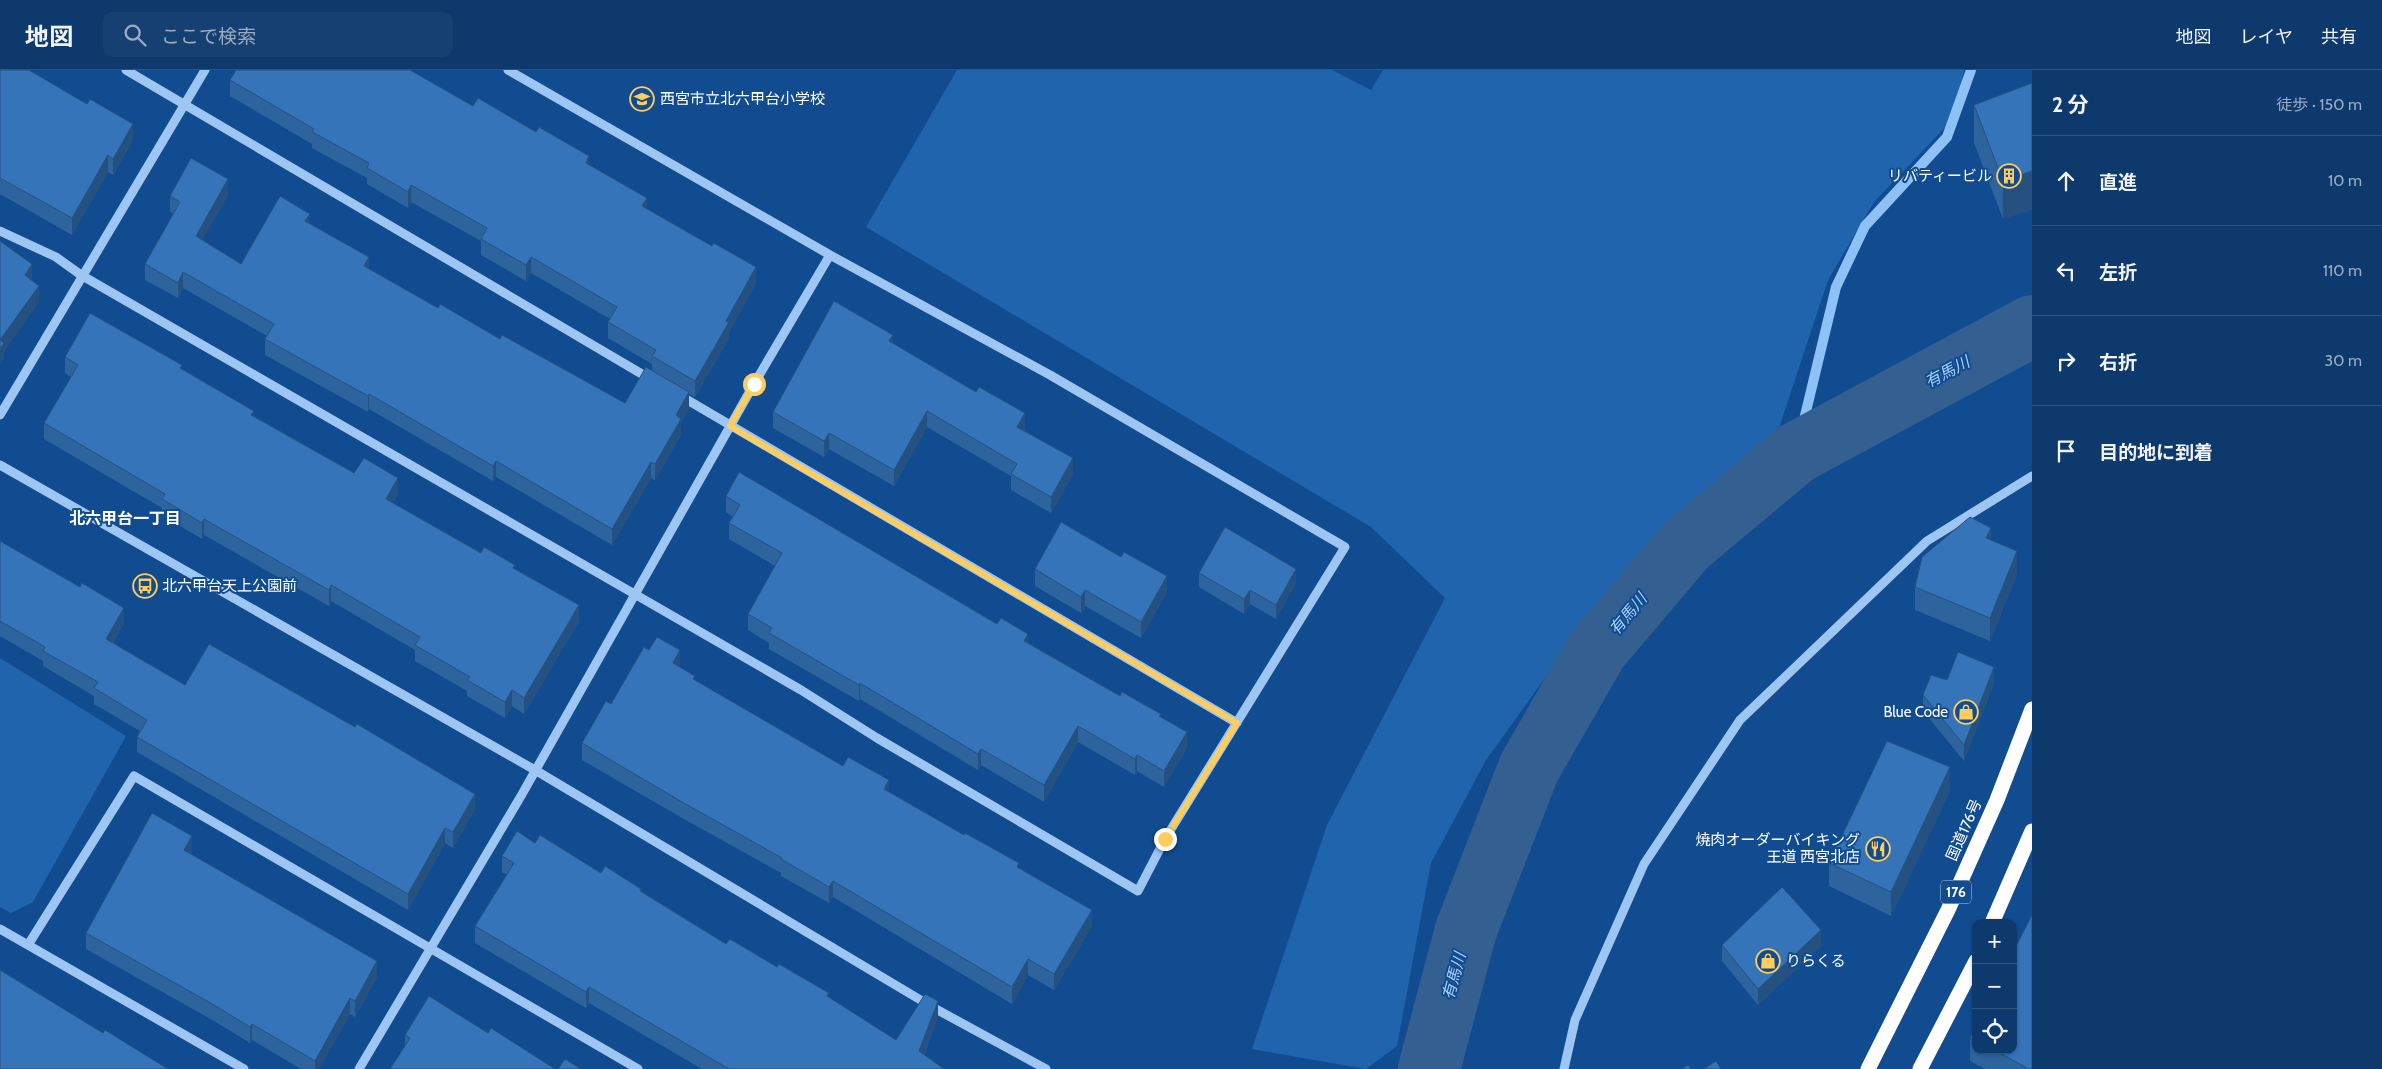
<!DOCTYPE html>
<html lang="ja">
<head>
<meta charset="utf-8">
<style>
	:root { --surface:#0d396d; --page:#164072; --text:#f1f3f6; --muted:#9aacc2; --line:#2d5380 }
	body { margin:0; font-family:Cabin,"Noto Sans JP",sans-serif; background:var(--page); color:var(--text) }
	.controls { position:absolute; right:15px; bottom:15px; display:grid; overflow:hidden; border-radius:10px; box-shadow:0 1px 4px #0004 }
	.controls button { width:45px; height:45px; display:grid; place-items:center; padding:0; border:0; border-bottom:1px solid var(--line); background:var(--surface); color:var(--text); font:25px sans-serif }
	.stop { position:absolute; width:15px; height:15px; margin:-11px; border:4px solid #ffcc5e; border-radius:50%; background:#fff }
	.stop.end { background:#ffcc5e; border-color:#fff; box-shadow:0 1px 5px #0008 }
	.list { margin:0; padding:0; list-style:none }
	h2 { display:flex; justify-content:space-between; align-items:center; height:65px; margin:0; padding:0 20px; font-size:21px }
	h2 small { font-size:16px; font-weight:400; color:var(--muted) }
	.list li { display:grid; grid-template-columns:32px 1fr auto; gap:15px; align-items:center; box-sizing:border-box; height:90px; padding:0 20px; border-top:1px solid var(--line) }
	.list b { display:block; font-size:19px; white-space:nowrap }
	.list em { font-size:16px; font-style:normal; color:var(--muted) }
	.icon { flex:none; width:28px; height:28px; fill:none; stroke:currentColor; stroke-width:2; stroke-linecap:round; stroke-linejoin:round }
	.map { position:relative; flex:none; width:2032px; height:999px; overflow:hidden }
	header { display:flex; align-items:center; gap:30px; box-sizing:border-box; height:70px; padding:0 25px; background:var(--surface); border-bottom:1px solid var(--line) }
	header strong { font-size:24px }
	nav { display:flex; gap:28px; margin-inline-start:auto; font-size:18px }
	.search { width:350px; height:45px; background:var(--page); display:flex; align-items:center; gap:12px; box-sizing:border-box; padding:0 18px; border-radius:10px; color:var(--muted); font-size:19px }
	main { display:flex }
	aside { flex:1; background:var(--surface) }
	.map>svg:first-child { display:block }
	.green { fill:#2064ae }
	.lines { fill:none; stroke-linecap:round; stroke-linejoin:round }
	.stream { stroke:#8ec1f6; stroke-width:10 }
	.river { stroke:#335f91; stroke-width:62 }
	.minor { stroke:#9dc6f2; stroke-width:9 }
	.highway { stroke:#fff; stroke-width:15 }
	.wall { fill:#2e649e }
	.shaded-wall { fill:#255181 }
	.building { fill:#3574b8; stroke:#255181 }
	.route { stroke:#ffcc5e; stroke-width:6 }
	.labels { text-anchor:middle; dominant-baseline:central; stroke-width:4; stroke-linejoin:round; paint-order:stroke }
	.shield { fill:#114c91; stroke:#b8c9de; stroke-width:1 }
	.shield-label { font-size:14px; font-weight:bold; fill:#fff }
	.poi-label { font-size:15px; fill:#fff; stroke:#114c91; text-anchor:start }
	.street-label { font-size:15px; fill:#fff; stroke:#114c91 }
	.water-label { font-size:16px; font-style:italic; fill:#a9d0f9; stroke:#114c91 }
	.neighbourhood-label { font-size:16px; font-weight:bold; fill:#fff; stroke:#114c91 }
</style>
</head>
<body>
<header>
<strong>地図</strong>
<div class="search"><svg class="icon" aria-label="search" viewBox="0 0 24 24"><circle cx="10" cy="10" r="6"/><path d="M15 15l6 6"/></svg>ここで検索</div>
<nav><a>地図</a><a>レイヤ</a><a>共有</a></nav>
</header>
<main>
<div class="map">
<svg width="2032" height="999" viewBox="0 0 2032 999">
	<rect width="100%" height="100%" fill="#114c91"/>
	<path class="green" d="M957,0H1332L1371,20L1383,0H1964L1952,50L1874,132L1828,210L1779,358L1550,601L1486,690L1431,793L1397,976L1366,999L1252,979L1327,755L1445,528L1371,457L866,157Z
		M0,588L126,666L33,832L11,843L0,837Z"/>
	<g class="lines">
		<path class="stream" d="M1796,383L1836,217L1865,156L1947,67L1971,0"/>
		<path class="river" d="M1429,999L1466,860L1529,698L1597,580L1686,475L1796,383L2032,256"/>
		<path class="minor" d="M126,0L652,310
			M0,161L56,187L81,205L801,620L877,668L1138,821L1165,769L1345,477L1050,305L830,185L508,0
			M679,325L1237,653
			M0,345L205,0
			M0,395L535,700L934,938L1046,999
			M0,859L244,999
			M28,875L134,706L638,999
			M359,999L521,726L754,314L830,185
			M1564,999L1575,950L1644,794L1740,650L1927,471L2032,406"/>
		<path class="highway" d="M1992,853L2032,761
			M1868,999L1948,840L1997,730L2032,639
			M1920,999L1976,891"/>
	</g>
	<path class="wall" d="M0,0L133,70L113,105L108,102L72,165L0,124Z
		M230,10L473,36L589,95L647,139L756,213L729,262V268L695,327L689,324V338L681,352V365L655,410L651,408L612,475L496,407L493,411L369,339L368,342L265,285V269L267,266L183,218L178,228L145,210V194L173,144L170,141V126L228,125L202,170L241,194L310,153L369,199L438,238L625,333L652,301V294L608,268V252L610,249L531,203L526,211L481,185V171L411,132L408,138L367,114V108L312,78V74L230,26Z
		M2032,13L2003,149L1974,73V35Z
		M893,273L1025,359L1024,361L1073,404L1051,443L1011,420V406L927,357L894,416L829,379L824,387L773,358V342Z
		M65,287L182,300L254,346L354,403L398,424L393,433L481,483L515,499L579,551L524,644L512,636L505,648L467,626V621L415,591V580L331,531L329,536L204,465L202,469L162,445V438L44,369V353L71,307L65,303Z
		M726,426L1028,573L1120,626L1161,647L1187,678L1164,717L1137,701L1135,705L1078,672L1044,732L981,695L978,700L860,629L859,631L769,579V573L748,560V544L775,496L729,469V453L733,447L726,442Z
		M1991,470L2017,504L1990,571L1915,540V517Z
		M0,471L124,553L113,573L185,615L475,739L453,778L445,773L408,840L137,682V667L140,661L94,634V626L43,596V591L0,566Z
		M1035,499L1167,522L1141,568L1085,536L1081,543L1035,516Z
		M1199,503L1296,513L1276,549L1250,534L1244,544L1199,517Z
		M680,596L679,597L695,610L843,696L889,722L1019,798L1092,856L1054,920L1028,905L1012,934L833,827L829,833L781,806V803L682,748L582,690V673L611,634Z
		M1947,610L1994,613L1964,691L1923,641V625Z
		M1950,721L1891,846L1829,816V793Z
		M535,773L641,821L726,874L777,897L829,927L896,970L938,947L924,985L944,999H702L589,933L586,938L475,873V856L507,805L502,802V786Z
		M192,782L191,784L377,907L355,947L350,944L319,999H301L252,970L250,973L214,951L86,879V863Z
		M1722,875L1821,876L1758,935L1722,891Z
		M1976,956V980H2013L2032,999H1985L1970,991V968Z
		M488,963L405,976V965Z"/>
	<path class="shaded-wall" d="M133,54V70L113,105V89Z
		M108,85V102L72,165V148Z
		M589,86V102L586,93Z
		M2032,101V140L2003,149V111Z
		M228,109V125L196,182V166Z
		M411,115V132L408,138V122Z
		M647,128V144L642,136Z
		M310,144V160L305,151Z
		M369,187V203L364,196Z
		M531,187V203L526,211V195Z
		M32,194V210L25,221V205Z
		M756,197V213L729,262V268L695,327V311L726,251Z
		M183,202V218L178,228V213Z
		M39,216V232L4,282V289L0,295V270Z
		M893,265V281L889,271Z
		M689,322V338L681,352V365L655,410V394L676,345Z
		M369,324V339L368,342V326Z
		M927,341V357L894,416V400Z
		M1025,343V359L1017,373V357Z
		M829,363V379L824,387V371Z
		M1073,388V404L1051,443V427Z
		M496,391V407L493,411V396Z
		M651,392V408L612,475V459Z
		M398,408V424L386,445V429Z
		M204,449V465L202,469V453Z
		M1991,458V481L1986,468Z
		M2017,481V504L1990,571V548Z
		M1296,499V513L1276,549V535Z
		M1167,506V522L1141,568V552Z
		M331,515V531L329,536V520Z
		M1085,520V536L1081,543V527Z
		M1250,520V534L1244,544V529Z
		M579,535V551L524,644V628Z
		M124,538V553L106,585V569Z
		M1028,564V581L1024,571Z
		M680,580V596L673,609V593Z
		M1994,597V613L1964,691V675Z
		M860,613V629L859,631V615Z
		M512,620V636L505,648V632Z
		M1078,656V672L1044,732V715Z
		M1187,662V678L1164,717V701Z
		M981,679V695L978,700V684Z
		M1137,685V701L1135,705V689Z
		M1950,697V721L1891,846V822Z
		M889,710V726L884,719Z
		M475,724V739L453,778V762Z
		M445,758V773L408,840V824Z
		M192,766V782L184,797V780Z
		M833,811V827L829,833V817Z
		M1092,840V856L1054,920V904Z
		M1821,860V876L1758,935V919Z
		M1028,889V905L1012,934V917Z
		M377,891V907L355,947V931Z
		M589,917V933L586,938V922Z
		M350,928V944L319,999H315V991Z
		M938,931V947L919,997V981Z
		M252,954V970L250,973V957Z"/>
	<path class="building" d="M0,0H29L87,34L90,29L133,54L113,89L108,85L72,148L0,108Z
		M236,0H410L473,36L478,28L536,62L539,57L589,86L586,93L647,128L642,136L712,176L714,173L756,197L726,251L729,252L695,311L652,286L656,280L608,252L617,237L531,187L526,195L481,169L487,158L411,115L408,122L367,98L369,93L312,62L314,59L230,10Z
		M2032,13V101L2003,111L1974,35Z
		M191,88L228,109L196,166L241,194L280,126L310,144L305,151L369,187L364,196L438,238L440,234L500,269L502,265L625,333L646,297L689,322L676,345L681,349L655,394L651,392L612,459L496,391L493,396L369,324L368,326L265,269L274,254L183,202L178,213L145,194L180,132L170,126Z
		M0,171L32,194L25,205L39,216L0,270L4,273L0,279Z
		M834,231L893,265L889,271L976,322L979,317L1025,343L1017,357L1073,388L1051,427L1011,404L1017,394L927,341L894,400L829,363L824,371L773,342Z
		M90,243L182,295L180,298L254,341L251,345L354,403L364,388L398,408L386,429L481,483L484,477L515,495L513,498L579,535L524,628L512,620L505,632L467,610L470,607L415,575L420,567L331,515L329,520L204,449L202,453L162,429L165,424L44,353L78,295L65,287Z
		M739,402L997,554L1001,548L1028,564L1024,571L1120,626L1122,622L1161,644L1159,646L1187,662L1164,701L1137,685L1135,689L1078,656L1044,715L981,679L978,684L860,613L859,615L769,563L772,558L748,544L782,483L729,453L740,435L726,426Z
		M1970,447L1991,458L1986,468L2017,481L1990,548L1915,517L1922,487Z
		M1061,452L1121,487L1124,482L1167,506L1141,552L1085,520L1081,527L1035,499Z
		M1225,457L1296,499L1276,535L1250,520L1244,529L1199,503Z
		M0,471L80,517L82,513L124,538L106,569L185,615L209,574L355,657L357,654L475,724L453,762L445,758L408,824L137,667L147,650L94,618L98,612L43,581L45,577L0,551Z
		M657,567L680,580L673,593L695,606L693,609L843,696L848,687L889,710L884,719L964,765L965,763L1019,793L1017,797L1092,840L1054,904L1028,889L1012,917L833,811L829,817L781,789L782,788L682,732L582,673L606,631L611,634L644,577L649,580Z
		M1958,582L1994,597L1964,675L1923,625L1931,605L1947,610Z
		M1887,671L1950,697L1891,822L1829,793Z
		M152,743L192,766L184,780L377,891L355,931L350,928L315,991L252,954L250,957L214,935L86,863Z
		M517,761L535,773L540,765L601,803L605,796L641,819L640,821L726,874L730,869L777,897L779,894L829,923L827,926L896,970L925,924L938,931L919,981L944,999H729L589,917L586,922L475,856L514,793L502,786Z
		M1782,817L1821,860L1758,919L1722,875Z
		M2032,845V999H2029L1994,980H2013V882Z
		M0,900L103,963L105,960L168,999H0Z
		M429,926L488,963L491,958L555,999H390L410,968L405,965Z
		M1976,956V971L1970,968Z
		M565,989L581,999H558Z
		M1716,991L1721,999H1704Z
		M1688,995L1691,999H1682Z"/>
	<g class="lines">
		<path class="route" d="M754,314L730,356L1237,653L1165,769"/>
	</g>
	<defs>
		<g id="school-ring" transform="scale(1.25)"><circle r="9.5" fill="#114c91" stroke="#ffcc5e" stroke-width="1.5"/><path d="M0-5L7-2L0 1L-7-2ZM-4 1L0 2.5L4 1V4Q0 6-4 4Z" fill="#ffcc5e"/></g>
		<g id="building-ring" transform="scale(1.25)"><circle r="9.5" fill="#114c91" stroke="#ffcc5e" stroke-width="1.5"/><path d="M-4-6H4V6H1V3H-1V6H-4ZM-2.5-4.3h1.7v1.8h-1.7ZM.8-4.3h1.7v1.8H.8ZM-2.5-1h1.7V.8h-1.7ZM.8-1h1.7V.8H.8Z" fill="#ffcc5e"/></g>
		<g id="bus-ring" transform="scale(1.25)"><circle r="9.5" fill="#114c91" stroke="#ffcc5e" stroke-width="1.5"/><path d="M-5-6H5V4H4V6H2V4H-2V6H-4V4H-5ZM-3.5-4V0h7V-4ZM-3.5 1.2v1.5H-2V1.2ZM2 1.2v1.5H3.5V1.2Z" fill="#ffcc5e"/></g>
		<g id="shop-ring" transform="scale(1.25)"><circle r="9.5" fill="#114c91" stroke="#ffcc5e" stroke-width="1.5"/><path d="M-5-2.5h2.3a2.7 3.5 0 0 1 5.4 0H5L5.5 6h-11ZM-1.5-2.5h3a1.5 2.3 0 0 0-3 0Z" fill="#ffcc5e"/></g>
		<g id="restaurant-ring" transform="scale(1.25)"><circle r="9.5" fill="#114c91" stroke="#ffcc5e" stroke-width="1.5"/><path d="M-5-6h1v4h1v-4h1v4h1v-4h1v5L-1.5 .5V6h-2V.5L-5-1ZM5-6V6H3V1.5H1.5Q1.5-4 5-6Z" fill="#ffcc5e"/></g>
	</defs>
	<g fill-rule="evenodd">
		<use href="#school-ring" x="642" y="29"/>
		<use href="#building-ring" x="2009" y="106"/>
		<use href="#bus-ring" x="145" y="516"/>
		<use href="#shop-ring" x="1966" y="642"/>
		<use href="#restaurant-ring" x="1878" y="779"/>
		<use href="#shop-ring" x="1768" y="891"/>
	</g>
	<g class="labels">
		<rect class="shield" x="1941" y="810.5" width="30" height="23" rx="4"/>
		<g class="shield-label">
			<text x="1956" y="822">176</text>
		</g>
		<g class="poi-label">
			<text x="660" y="29">西宮市立北六甲台小学校</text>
			<text x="1992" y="106" text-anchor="end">リバティービル</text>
			<text x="162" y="516">北六甲台天上公園前</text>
			<text x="1948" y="642" text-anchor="end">Blue Code</text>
			<text x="1860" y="770" text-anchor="end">焼肉オーダーバイキング<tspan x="1860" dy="17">王道 西宮北店</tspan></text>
			<text x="1786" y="891">りらくる</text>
		</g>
		<g class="street-label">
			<text transform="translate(1964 760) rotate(-66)">国道176号</text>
		</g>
		<g class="water-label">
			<text transform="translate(1947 302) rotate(-28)">有馬川</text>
			<text transform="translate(1628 544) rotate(-50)">有馬川</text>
			<text transform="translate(1454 906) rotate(-75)">有馬川</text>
		</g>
		<g class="neighbourhood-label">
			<text x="125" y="448">北六甲台一丁目</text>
		</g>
	</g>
</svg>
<div class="controls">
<button>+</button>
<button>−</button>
<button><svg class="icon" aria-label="locate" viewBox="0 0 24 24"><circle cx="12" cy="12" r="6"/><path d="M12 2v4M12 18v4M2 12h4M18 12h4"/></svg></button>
</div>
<div class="stop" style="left:754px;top:314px"></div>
<div class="stop end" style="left:1165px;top:769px"></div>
</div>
<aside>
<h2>2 分<small>徒歩 · 150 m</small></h2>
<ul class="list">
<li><svg class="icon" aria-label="ahead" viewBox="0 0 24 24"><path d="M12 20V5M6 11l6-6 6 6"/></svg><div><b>直進</b></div><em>10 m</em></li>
<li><svg class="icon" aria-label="left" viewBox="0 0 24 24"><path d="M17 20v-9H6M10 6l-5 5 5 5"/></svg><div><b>左折</b></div><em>110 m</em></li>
<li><svg class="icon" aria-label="right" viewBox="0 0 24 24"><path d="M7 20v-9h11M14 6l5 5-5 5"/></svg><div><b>右折</b></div><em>30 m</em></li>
<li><svg class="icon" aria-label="arrive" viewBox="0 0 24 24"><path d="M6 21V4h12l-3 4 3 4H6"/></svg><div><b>目的地に到着</b></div></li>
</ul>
</aside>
</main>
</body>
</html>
